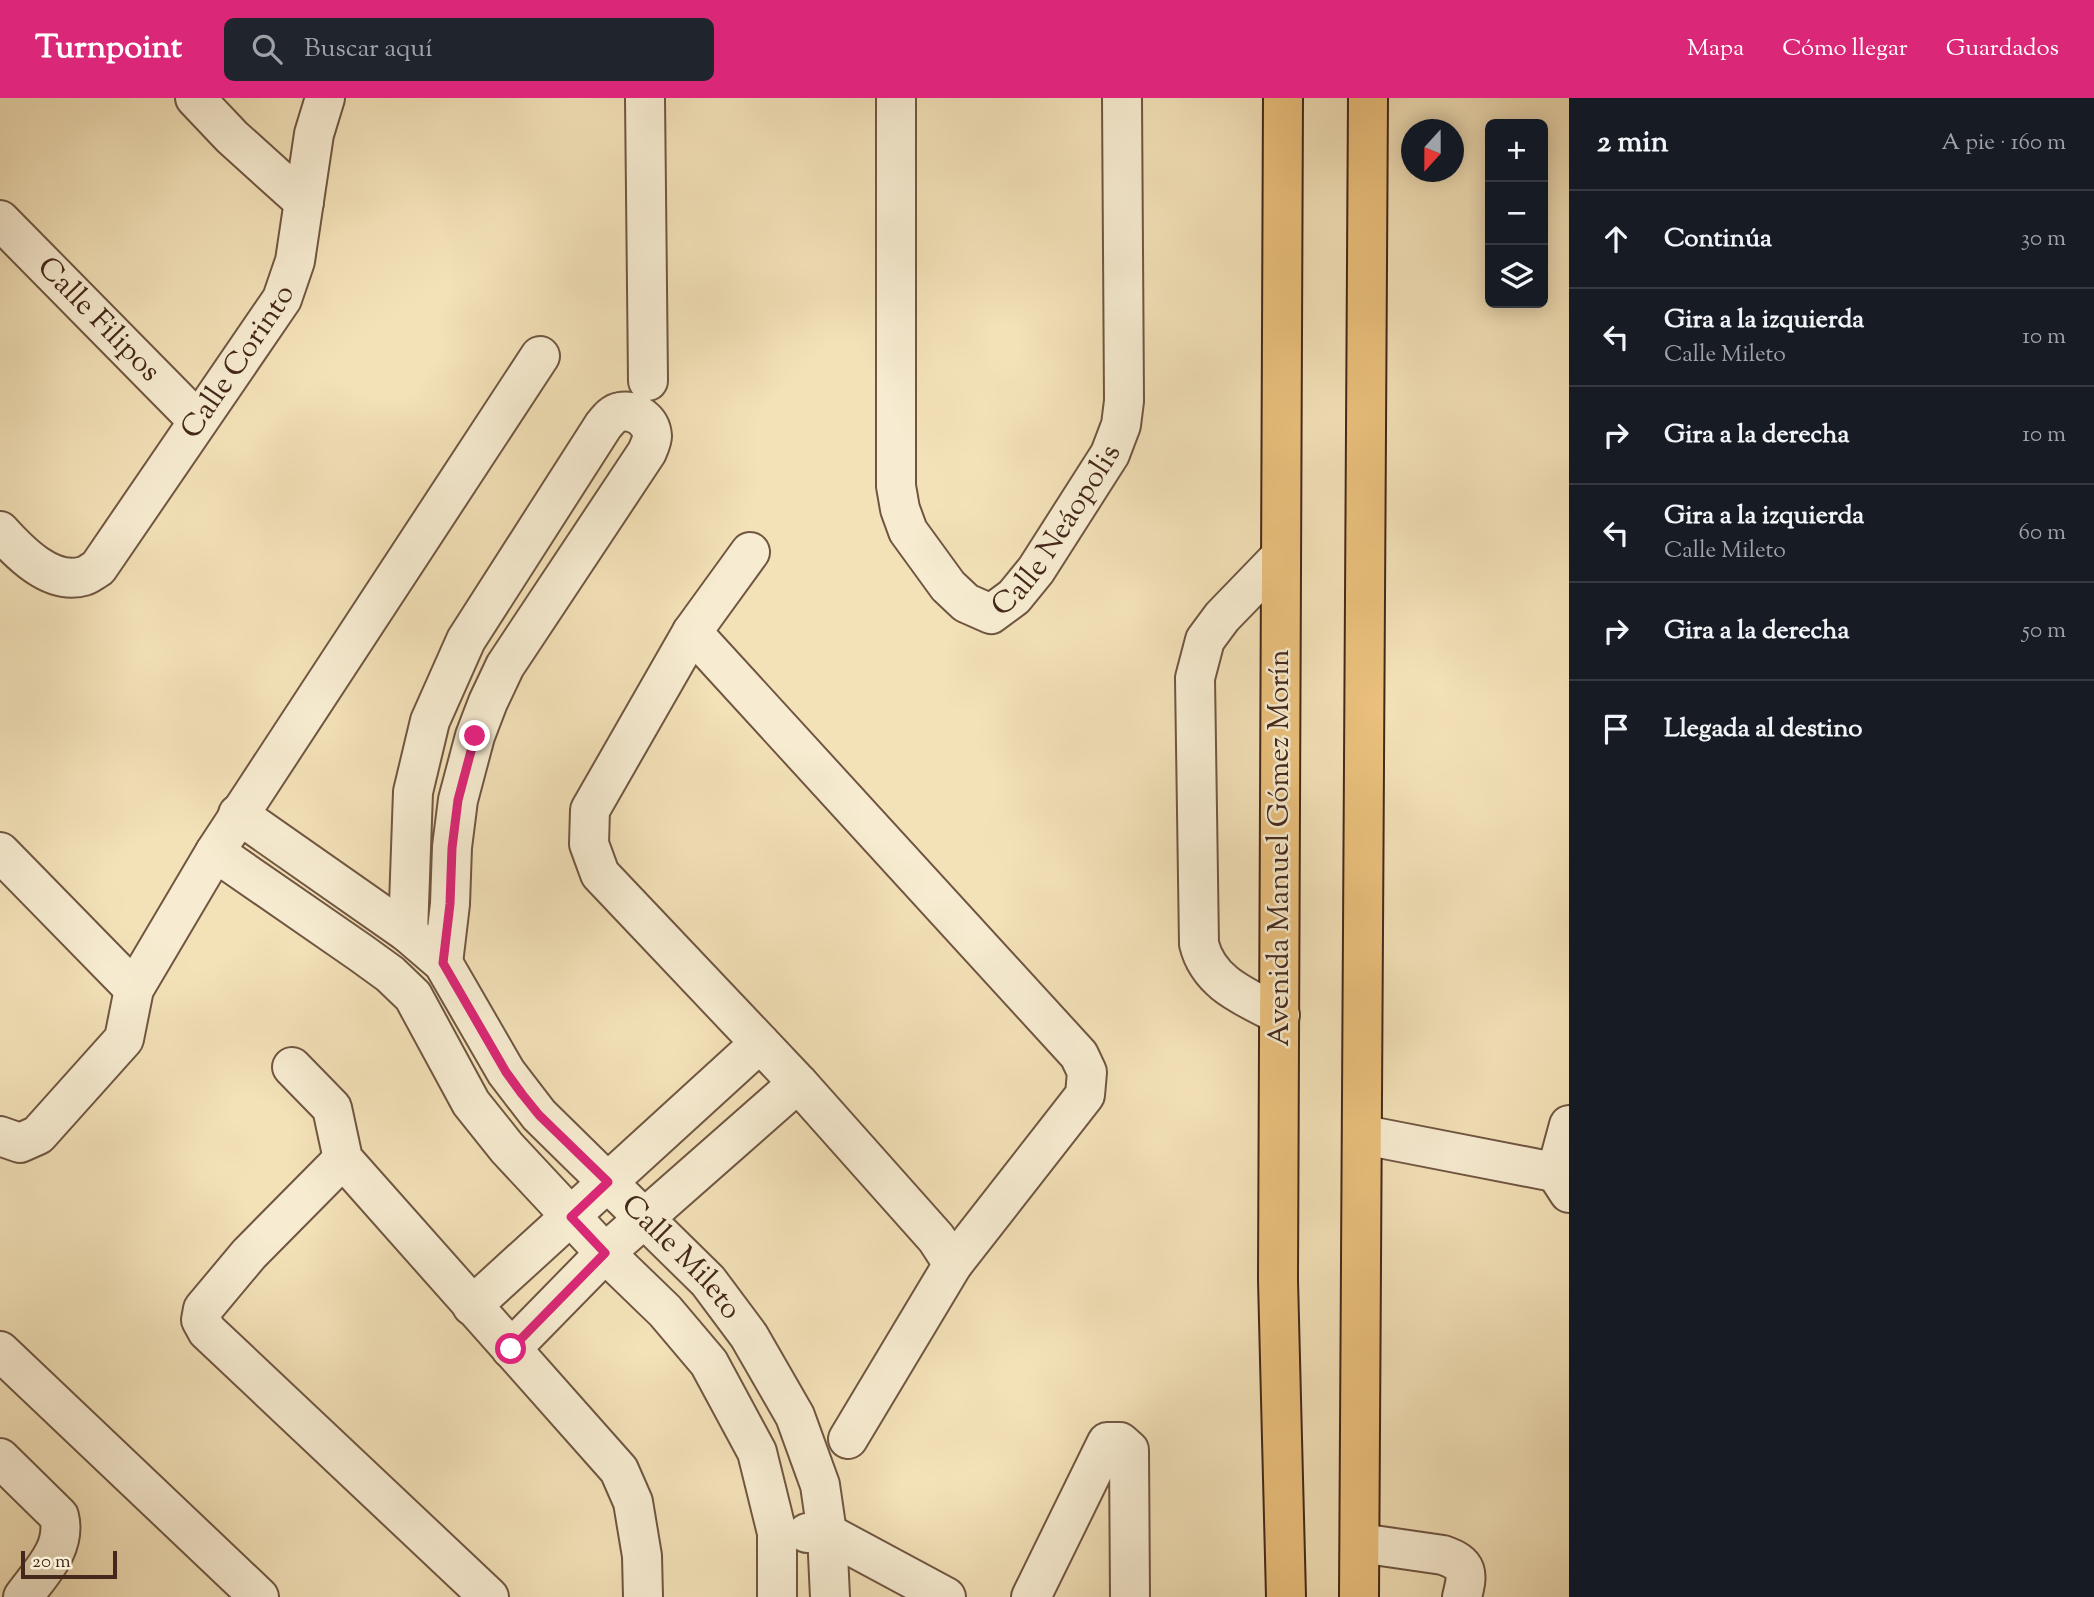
<!DOCTYPE html>
<html lang="es">
<head>
<meta charset="utf-8">
<style>
	:root { --surface:#171b24; --page:#20242c; --text:#f1f3f6; --muted:#9ea1a6; --line:#363941; --accent:#db2777 }
	body { margin:0; font-family:"Sorts Mill Goudy",serif; background:var(--page); color:var(--text) }
	.controls { position:absolute; right:21px; top:21px; display:grid; overflow:hidden; border-radius:10px; box-shadow:0 4px 18px #0003 }
	.controls button { width:63px; height:63px; display:grid; place-items:center; padding:0; border:0; border-bottom:2px solid var(--line); background:var(--surface); color:var(--text); font:35px sans-serif }
	.compass { position:absolute; left:1401px; top:21px; width:63px; height:63px; border-radius:50%; background:var(--surface); box-shadow:0 4px 18px #0003; rotate:201deg }
	.scale { position:absolute; left:21px; bottom:18px; width:96px; box-sizing:border-box; padding-left:7px; border:4px solid #44281b; border-top:0; font-size:19px; line-height:24px; white-space:nowrap; color:#44281b; -webkit-text-stroke:5px #f7ecd1; paint-order:stroke }
	.stop { position:absolute; width:21px; height:21px; margin:-16px; border:5px solid #db2777; border-radius:50%; background:#fff }
	.stop.end { background:#db2777; border-color:#fff; box-shadow:0 2px 7px #0008 }
	.list { margin:0; padding:0; list-style:none }
	h2 { display:flex; justify-content:space-between; align-items:center; height:91px; margin:0; padding:0 28px; font-size:30px }
	h2 small { font-size:23px; font-weight:400; color:var(--muted) }
	.list li { display:grid; grid-template-columns:46px 1fr auto; gap:21px; align-items:center; box-sizing:border-box; height:98px; padding:0 28px; border-top:2px solid var(--line) }
	.list b { display:block; font-size:26px; white-space:nowrap }
	.list p { margin:0; font-size:23px; white-space:nowrap; color:var(--muted) }
	.list em { font-size:23px; font-style:normal; color:var(--muted) }
	.icon { flex:none; width:38px; height:38px; fill:none; stroke:currentColor; stroke-width:2; stroke-linecap:round; stroke-linejoin:round }
	.map { position:relative; flex:none; width:1569px; height:1499px; overflow:hidden }
	header { display:flex; align-items:center; gap:42px; box-sizing:border-box; height:98px; padding:0 35px; background:var(--accent); color:#fff }
	header strong { font-size:33px }
	nav { display:flex; gap:38px; margin-inline-start:auto; font-size:24px }
	.search { width:490px; height:63px; background:var(--page); display:flex; align-items:center; gap:18px; box-sizing:border-box; padding:0 24px; border-radius:10px; color:var(--muted); font-size:26px }
	main { display:flex }
	aside { flex:1; background:var(--surface) }
	.map>svg:first-child { display:block }
	.lines { fill:none; stroke-linecap:round; stroke-linejoin:round }
	.minor-casing { stroke:#705642; stroke-width:42 }
	.major-casing { stroke:#44281b; stroke-width:42 }
	.minor { stroke:#f7ecd1; stroke-width:38 }
	.major { stroke:#eac07c; stroke-width:38 }
	.route { stroke:#db2777; stroke-width:9 }
	.labels { text-anchor:middle; dominant-baseline:central; stroke-width:5; stroke-linejoin:round; paint-order:stroke }
	.street-label { font-size:30px; fill:#44281b; stroke:#f7ecd1 }
</style>
</head>
<body>
<header>
<strong>Turnpoint</strong>
<div class="search"><svg class="icon" aria-label="search" viewBox="0 0 24 24"><circle cx="10" cy="10" r="6"/><path d="M15 15l6 6"/></svg>Buscar aquí</div>
<nav><a>Mapa</a><a>Cómo llegar</a><a>Guardados</a></nav>
</header>
<main>
<div class="map">
<svg width="1569" height="1499" viewBox="0 0 1569 1499">
	<rect width="100%" height="100%" fill="#f3e1b8"/>
	<filter id="stains"><feTurbulence type="fractalNoise" baseFrequency=".00286" numOctaves="4"/><feColorMatrix values="0 0 0 0 .2 0 0 0 0 .09 0 0 0 0 .02 0 0 0 .5 -.17"/></filter>
	<radialGradient id="worn" r=".72"><stop offset=".6" stop-color="#630" stop-opacity="0"/><stop offset="1" stop-color="#630" stop-opacity=".3"/></radialGradient>
	<g class="lines">
		<g class="minor-casing">
			<g id="minor">
				<path d="M195,0L232,39L304,104"/>
				<path d="M645,0L648,283"/>
				<path id="s1" d="M896,0V388L900,411L908,433L948,488L966,505L991,516L1014,499L1036,472L1110,356L1121,327L1124,303L1122,0"/>
				<path id="s2" d="M0,122L197,322"/>
				<path id="s3" d="M0,433C19,454 51,488 84,478C88,477 94,472 98,470L282,201L295,163L314,36L325,0"/>
				<path d="M750,454L692,534L590,712L589,746L600,776L798,985L936,1140L953,1166"/>
				<path d="M692,534L1079,957L1087,974L1085,997L953,1166L848,1341"/>
				<path id="s4" d="M238,716L408,835L443,865L506,974L539,1017L708,1183L749,1238L795,1318L820,1387L827,1435L830,1499"/>
				<path d="M0,754L134,891"/>
				<path d="M215,754L361,855L390,876L413,898L471,1005L507,1050L605,1155L665,1213L709,1265L757,1354L777,1435V1499"/>
				<path d="M408,835L413,694L430,623L466,542L603,328C608,322 613,315 620,314C635,311 651,322 652,338C652,343 649,349 647,354L505,568L488,604L475,638L458,702L452,749L450,806L443,865"/>
				<path d="M1280,917C1246,899 1209,886 1199,846L1195,580L1205,542L1222,519L1281,458"/>
				<path d="M292,969L332,1010L343,1061L619,1372L633,1404L642,1458L643,1499"/>
				<path d="M1569,1027L1556,1075L1569,1095"/>
				<path d="M1364,1037L1569,1077"/>
				<path d="M0,1038L20,1045L38,1037L124,941L134,891L215,754L540,258"/>
				<path d="M343,1061L249,1156L203,1211L201,1222L207,1233L489,1499"/>
				<path d="M472,1208L760,945"/>
				<path d="M511,1251L605,1155L798,985"/>
				<path d="M0,1253L259,1499"/>
				<path d="M0,1360L59,1418C67,1450 41,1474 23,1499"/>
				<path d="M807,1435H827L946,1499"/>
				<path d="M1360,1445L1443,1457C1469,1466 1468,1475 1462,1499"/>
				<path d="M1031,1499L1107,1344H1120L1129,1352L1130,1499"/>
			</g>
		</g>
		<g class="major-casing">
			<path id="major" d="M1283,0L1278,1182L1286,1499
				M1359,1499L1368,0"/>
		</g>
		<use href="#minor" class="minor"/>
		<use href="#major" class="major"/>
	</g>
	<g class="lines">
		<path class="route" d="M475,638L458,702L452,750L450,806L443,865L506,974L522,996L539,1017L608,1084L571,1119L605,1155L511,1251"/>
	</g>
	<g class="labels">
		<g class="street-label">
			<text stroke="none"><textPath href="#s2" startOffset="140">Calle Filipos</textPath></text>
			<text stroke="none"><textPath href="#s3" startOffset="366">Calle Corinto</textPath></text>
			<text stroke="none"><textPath href="#s1" startOffset="662">Calle Neáopolis</textPath></text>
			<text transform="translate(1280 750) rotate(-90)">Avenida Manuel Gómez Morín</text>
			<text stroke="none"><textPath href="#s4" startOffset="635">Calle Mileto</textPath></text>
		</g>
	</g>
	<rect width="100%" height="100%" filter="url(#stains)"/>
	<rect width="100%" height="100%" fill="url(#worn)"/>
</svg>
<div class="controls">
<button>+</button>
<button>−</button>
<button><svg class="icon" aria-label="layers" viewBox="0 0 24 24"><path d="M12 4l9 5-9 5-9-5zM3 14l9 5 9-5"/></svg></button>
</div>
<svg class="compass" viewBox="-18 -18 36 36"><path d="M0-13l5 13h-10z" fill="#e53935"/><path d="M0 13l5-13h-10z" fill="#9ea1a6"/></svg>
<div class="scale">20 m</div>
<div class="stop" style="left:511px;top:1251px"></div>
<div class="stop end" style="left:475px;top:638px"></div>
</div>
<aside>
<h2>2 min<small>A pie · 160 m</small></h2>
<ul class="list">
<li><svg class="icon" aria-label="ahead" viewBox="0 0 24 24"><path d="M12 20V5M6 11l6-6 6 6"/></svg><div><b>Continúa</b></div><em>30 m</em></li>
<li><svg class="icon" aria-label="left" viewBox="0 0 24 24"><path d="M17 20v-9H6M10 6l-5 5 5 5"/></svg><div><b>Gira a la izquierda</b><p>Calle Mileto</p></div><em>10 m</em></li>
<li><svg class="icon" aria-label="right" viewBox="0 0 24 24"><path d="M7 20v-9h11M14 6l5 5-5 5"/></svg><div><b>Gira a la derecha</b></div><em>10 m</em></li>
<li><svg class="icon" aria-label="left" viewBox="0 0 24 24"><path d="M17 20v-9H6M10 6l-5 5 5 5"/></svg><div><b>Gira a la izquierda</b><p>Calle Mileto</p></div><em>60 m</em></li>
<li><svg class="icon" aria-label="right" viewBox="0 0 24 24"><path d="M7 20v-9h11M14 6l5 5-5 5"/></svg><div><b>Gira a la derecha</b></div><em>50 m</em></li>
<li><svg class="icon" aria-label="arrive" viewBox="0 0 24 24"><path d="M6 21V4h12l-3 4 3 4H6"/></svg><div><b>Llegada al destino</b></div></li>
</ul>
</aside>
</main>
</body>
</html>
